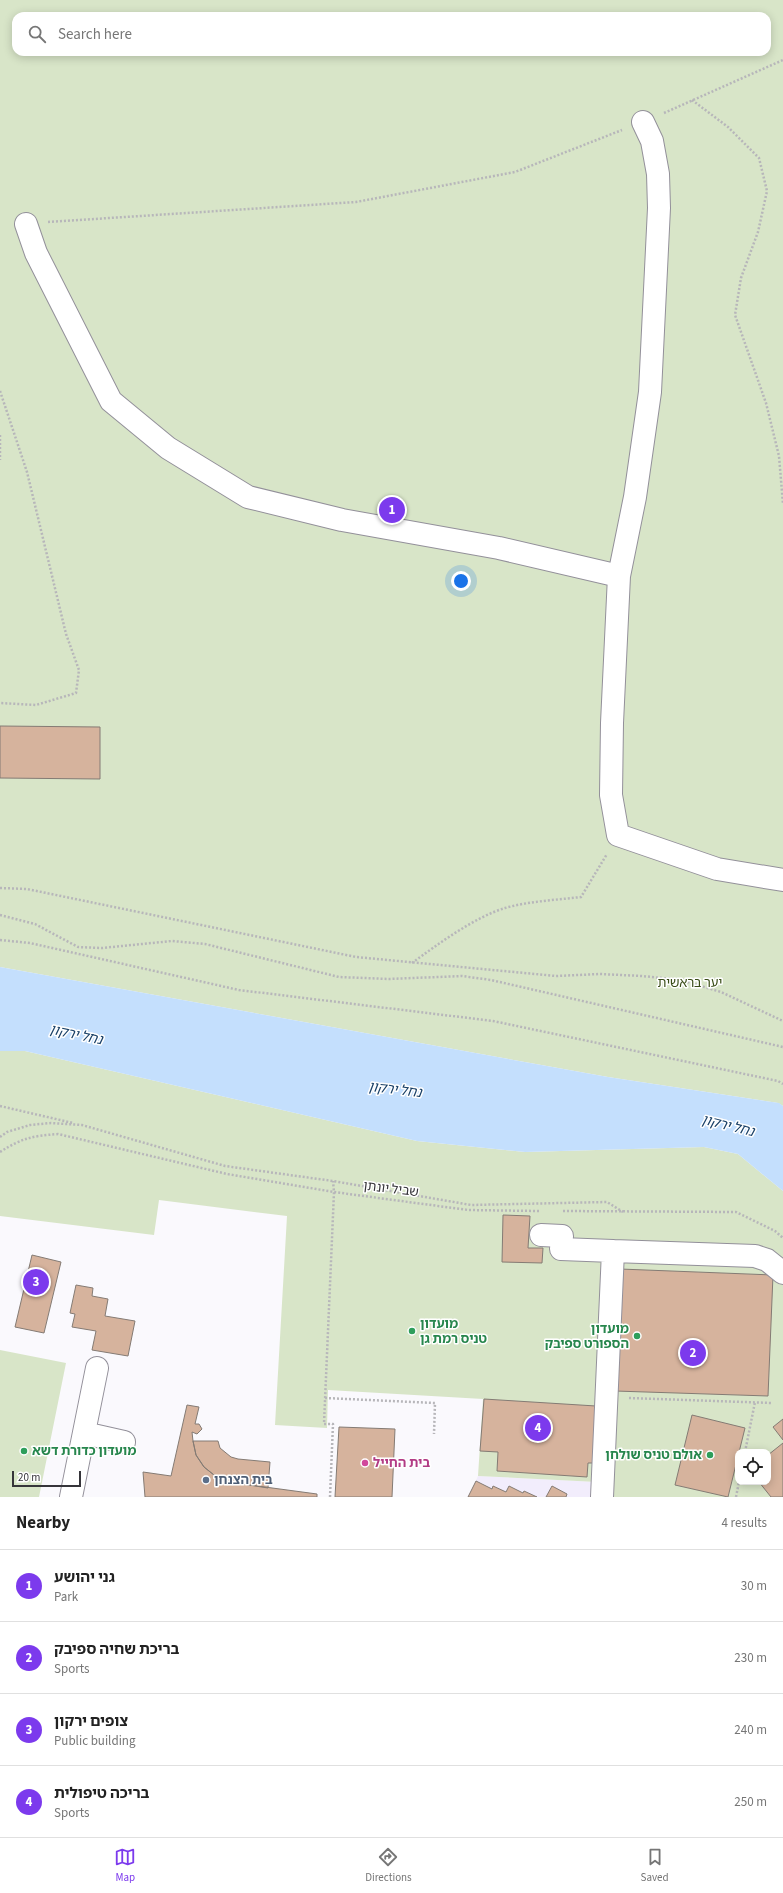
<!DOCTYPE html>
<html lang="en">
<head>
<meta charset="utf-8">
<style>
	:root { --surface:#fff; --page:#f6f6f6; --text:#222; --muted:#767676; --line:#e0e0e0; --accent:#7c3aed }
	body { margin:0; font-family:"Source Sans 3","Noto Sans Hebrew",sans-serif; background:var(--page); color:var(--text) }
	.controls { position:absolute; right:12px; bottom:12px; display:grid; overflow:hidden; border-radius:8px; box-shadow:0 2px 10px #0003 }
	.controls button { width:36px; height:36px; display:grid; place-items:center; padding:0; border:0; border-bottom:1px solid var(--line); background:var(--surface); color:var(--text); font:20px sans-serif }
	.scale { position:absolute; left:12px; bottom:10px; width:69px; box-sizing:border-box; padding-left:4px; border:2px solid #36353a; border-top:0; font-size:11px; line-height:14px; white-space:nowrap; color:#36353a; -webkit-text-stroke:3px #fff; paint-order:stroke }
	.you { position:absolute; left:461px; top:581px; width:14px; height:14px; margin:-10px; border:3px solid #fff; border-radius:50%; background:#1a73e8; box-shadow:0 0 0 6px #1a73e833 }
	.badge { display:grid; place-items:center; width:26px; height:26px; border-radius:50%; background:var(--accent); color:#fff; font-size:13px; font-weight:700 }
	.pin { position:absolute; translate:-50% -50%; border:2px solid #fff; box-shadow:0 1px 4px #0006 }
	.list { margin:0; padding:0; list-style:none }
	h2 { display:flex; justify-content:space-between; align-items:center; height:52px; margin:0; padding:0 16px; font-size:17px }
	h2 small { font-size:13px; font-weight:400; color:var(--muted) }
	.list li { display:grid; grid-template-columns:26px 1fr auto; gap:12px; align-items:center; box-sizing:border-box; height:72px; padding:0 16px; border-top:1px solid var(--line) }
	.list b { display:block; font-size:15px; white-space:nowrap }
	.list p { margin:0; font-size:13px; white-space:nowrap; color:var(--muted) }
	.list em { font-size:13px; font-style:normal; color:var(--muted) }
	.icon { flex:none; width:22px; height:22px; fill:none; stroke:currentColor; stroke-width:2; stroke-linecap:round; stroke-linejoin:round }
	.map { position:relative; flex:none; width:783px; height:1497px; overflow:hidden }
	.search { position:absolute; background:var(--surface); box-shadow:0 2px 10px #0003; left:12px; right:12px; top:12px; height:44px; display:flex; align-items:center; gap:10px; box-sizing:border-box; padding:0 14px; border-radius:12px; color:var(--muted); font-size:15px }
	.sheet { height:340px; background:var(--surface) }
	nav { display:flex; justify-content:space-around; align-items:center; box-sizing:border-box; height:56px; border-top:1px solid var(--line); background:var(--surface); font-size:11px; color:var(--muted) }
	nav a { display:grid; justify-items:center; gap:2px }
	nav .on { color:var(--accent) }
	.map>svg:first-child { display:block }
	.built { fill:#f2edfc }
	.green { fill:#d8e5c8; fill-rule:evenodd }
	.water { fill:#c4dffd }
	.building { fill:#d6b39d; stroke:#847b74 }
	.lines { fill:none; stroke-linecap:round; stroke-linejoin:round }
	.minor-casing { stroke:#93909a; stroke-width:24 }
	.path { stroke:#b7b6ba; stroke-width:2.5; stroke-dasharray:2 2; stroke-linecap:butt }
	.minor { stroke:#fff; stroke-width:22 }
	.leisure-dot { fill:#2e9e5b; stroke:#fff; stroke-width:1.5 }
	.hotel-dot { fill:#d1479c; stroke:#fff; stroke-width:1.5 }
	.service-dot { fill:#5c6f8a; stroke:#fff; stroke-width:1.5 }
	.labels { text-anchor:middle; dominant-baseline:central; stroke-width:3; stroke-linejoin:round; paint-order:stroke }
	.park-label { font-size:13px; fill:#3a4d18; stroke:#fff }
	.street-label { font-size:13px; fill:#36353a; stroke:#fff }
	.leisure-label { font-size:13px; font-weight:bold; fill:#27864d; stroke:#fff; text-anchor:start }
	.hotel-label { font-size:13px; font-weight:bold; fill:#b23c85; stroke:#fff; text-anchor:start }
	.service-label { font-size:13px; font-weight:bold; fill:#4e5e75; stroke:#fff; text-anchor:start }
	.water-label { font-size:14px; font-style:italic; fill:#1a4168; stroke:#fff }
</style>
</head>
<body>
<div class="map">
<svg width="783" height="1497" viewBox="0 0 783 1497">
	<rect width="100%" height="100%" fill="#faf9fd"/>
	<path class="built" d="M478,1476L597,1482L596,1497H468Z"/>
	<path class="green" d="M0,0H783V1106L778,1103L608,1077L0,967ZM16,16H767V52H16Z
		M0,1051H25L417,1141L525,1152L704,1147L738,1154L783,1191V1497H596L597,1482L478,1476L483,1399L328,1390L327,1428L275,1425L287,1216L159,1200L154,1235L0,1216ZM738,1452H768V1482H738Z
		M0,1350L66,1363L39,1497H0Z"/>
	<path class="water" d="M0,967L608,1077L779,1103L783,1106V1191L738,1154L704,1147L525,1152L417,1141L25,1051H0Z"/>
	<path class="building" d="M0,726L100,727V779L0,778Z
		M503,1215L530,1216L528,1248H543L542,1263L502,1262Z
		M32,1255L61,1262L44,1333L15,1327Z
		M620,1269L773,1275L768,1396L615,1391Z
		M76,1285L93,1288L92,1296L108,1299L105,1316L135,1321L128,1356L92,1350L96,1331L72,1327L75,1314L70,1313Z
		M484,1399L596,1406L593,1463H588L587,1477L497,1471L498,1452L480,1451Z
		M187,1405L199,1407L195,1424H199L202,1429L197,1434L192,1432L193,1441L196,1455L204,1467L214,1475L224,1481L235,1483L317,1494V1497H145L143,1472L171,1476Z
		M692,1415L745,1428L728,1497L675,1485Z
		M783,1419V1440L773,1427Z
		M339,1427L395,1429L392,1497H335Z
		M193,1441H218L220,1448L231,1457L238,1459L270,1462L268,1488L224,1481L214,1475L204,1467L196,1455Z
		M783,1443V1497H771L759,1482H768V1455Z
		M476,1481L492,1489L493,1486L506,1492L509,1486L523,1493L524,1491L537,1497H468Z
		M552,1486L567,1494L566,1497H546Z"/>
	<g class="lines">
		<g class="minor-casing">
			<path id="minor" d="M643,122L652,141L658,174L659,208L650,392L635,497L619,576L612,723L611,795L618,835L717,869L783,880
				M26,224L36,253L111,401L168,448L248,497L342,520L499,548L619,576
				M541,1235L562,1236L561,1249L613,1251
				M84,1433L124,1442
				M71,1497L97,1368
				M602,1497L613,1251L755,1256L767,1260L783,1273"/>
		</g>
		<path class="path" d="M692,100L728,127L759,158L767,191L758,232L741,278L735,315L766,403L779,456L783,504
			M664,113L783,60
			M48,222L356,202L515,172L622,130
			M0,391L27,472L66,634L79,670L76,693L36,705L0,703
			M0,435V460
			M0,888L27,889L356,957L556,976L600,974L642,976L681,980L721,992L783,1021
			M0,915L35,924L78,947L102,948L172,941L205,944L339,977L389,979L462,976L491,980L783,1047
			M0,940L30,943L239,990L493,1021L778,1081L783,1084
			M412,963C438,944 475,917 505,908C530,901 556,900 581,897L607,854
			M0,1106L73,1123
			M0,1137L7,1132L30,1125L51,1123L82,1125L225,1166L333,1181L471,1205L607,1202L623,1212
			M0,1152C22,1138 32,1136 58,1134L227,1174L334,1192L468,1210L540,1211
			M563,1211L736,1212L775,1231L783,1238
			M325,1398L435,1403L434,1434
			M629,1398L772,1403
			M745,1452L755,1402
			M330,1497L333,1424H324L334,1192L333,1181
			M736,1497L739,1482"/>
		<use href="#minor" class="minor"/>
	</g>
	<g class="leisure-dot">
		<circle cx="412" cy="1331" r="4"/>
		<circle cx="637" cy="1336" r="4"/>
		<circle cx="24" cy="1451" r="4"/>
		<circle cx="710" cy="1455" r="4"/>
	</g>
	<circle class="hotel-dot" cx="365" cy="1463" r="4"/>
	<circle class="service-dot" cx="206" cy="1480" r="4"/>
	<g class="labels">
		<g class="park-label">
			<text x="690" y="983">יער בראשית</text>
		</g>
		<g class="street-label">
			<text transform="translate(391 1189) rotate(7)">שביל יונתן</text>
		</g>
		<g class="leisure-label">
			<text x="420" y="1324">מועדון<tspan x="420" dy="15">טניס רמת גן</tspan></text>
			<text x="629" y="1329" text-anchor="end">מועדון<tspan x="629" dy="15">הספורט ספיבק</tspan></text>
			<text x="32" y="1451">מועדון כדורת דשא</text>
			<text x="702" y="1455" text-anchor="end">אולם טניס שולחן</text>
		</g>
		<g class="hotel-label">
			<text x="373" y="1463">בית החייל</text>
		</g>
		<g class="service-label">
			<text x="214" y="1480">בית הצנחן</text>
		</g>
		<g class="water-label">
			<text transform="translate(76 1035) rotate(12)">נחל ירקון</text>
			<text transform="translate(395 1090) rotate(7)">נחל ירקון</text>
			<text transform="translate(728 1126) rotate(14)">נחל ירקון</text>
		</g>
	</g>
</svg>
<div class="controls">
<button><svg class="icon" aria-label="locate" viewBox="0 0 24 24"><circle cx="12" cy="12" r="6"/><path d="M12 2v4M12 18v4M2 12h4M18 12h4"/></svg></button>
</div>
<div class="scale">20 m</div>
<div class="you"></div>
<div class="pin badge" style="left:392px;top:510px">1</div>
<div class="pin badge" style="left:693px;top:1353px">2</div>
<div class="pin badge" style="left:36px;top:1282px">3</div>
<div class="pin badge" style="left:538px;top:1428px">4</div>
<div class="search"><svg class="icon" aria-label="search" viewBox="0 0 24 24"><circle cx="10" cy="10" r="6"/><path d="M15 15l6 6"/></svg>Search here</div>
</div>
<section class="sheet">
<h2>Nearby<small>4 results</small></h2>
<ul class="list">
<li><span class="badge">1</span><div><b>גני יהושע</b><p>Park</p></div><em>30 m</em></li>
<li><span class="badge">2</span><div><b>בריכת שחיה ספיבק</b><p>Sports</p></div><em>230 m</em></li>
<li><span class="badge">3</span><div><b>צופים ירקון</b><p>Public building</p></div><em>240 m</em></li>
<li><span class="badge">4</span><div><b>בריכה טיפולית</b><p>Sports</p></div><em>250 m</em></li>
</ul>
</section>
<nav>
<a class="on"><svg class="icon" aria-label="map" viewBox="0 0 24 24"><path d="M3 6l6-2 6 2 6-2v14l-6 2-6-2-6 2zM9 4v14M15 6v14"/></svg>Map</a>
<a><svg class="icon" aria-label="directions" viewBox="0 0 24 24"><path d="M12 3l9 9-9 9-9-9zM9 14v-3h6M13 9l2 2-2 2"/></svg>Directions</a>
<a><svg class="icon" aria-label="saved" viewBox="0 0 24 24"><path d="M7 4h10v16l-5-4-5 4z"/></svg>Saved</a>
</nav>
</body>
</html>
